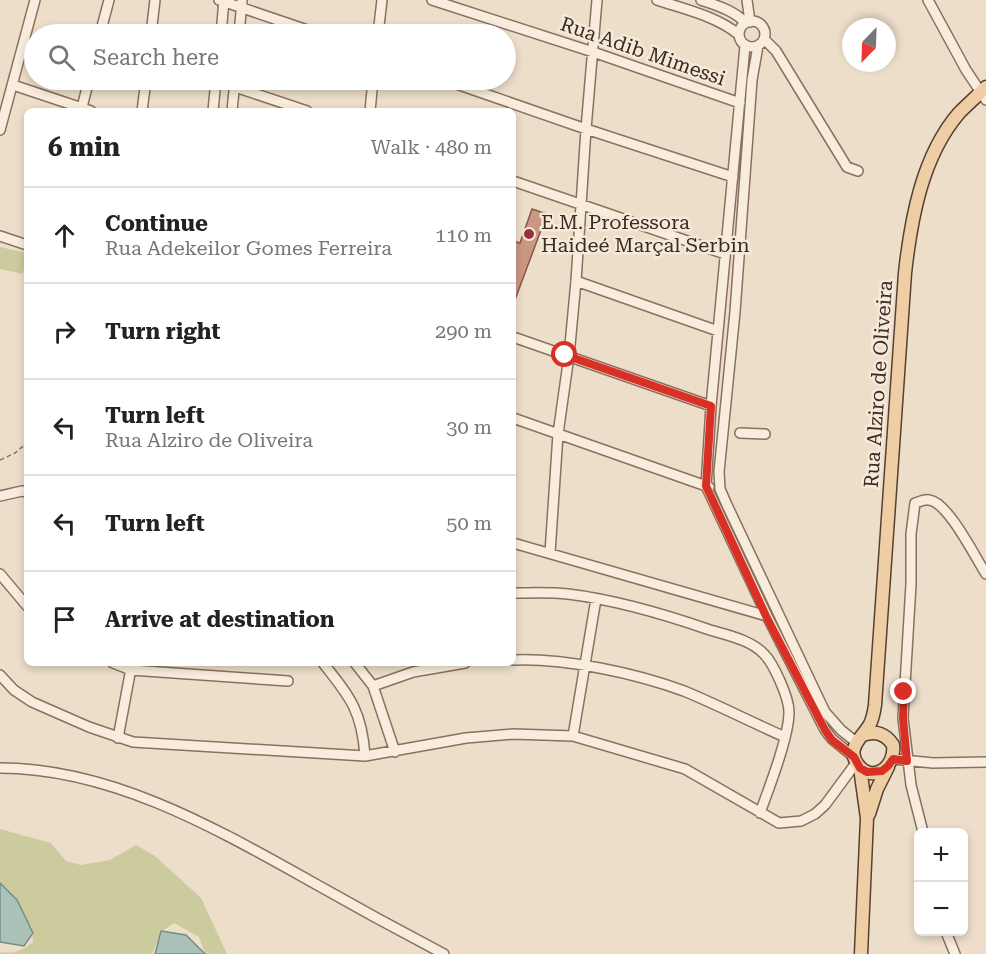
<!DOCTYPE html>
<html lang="en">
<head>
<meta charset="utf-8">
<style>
	:root { --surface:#fff; --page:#f6f6f6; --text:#222; --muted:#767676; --line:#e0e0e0 }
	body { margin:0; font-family:"Roboto Serif",serif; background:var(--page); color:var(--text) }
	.controls { position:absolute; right:18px; bottom:18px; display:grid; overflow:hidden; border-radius:9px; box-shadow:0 3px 9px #0003 }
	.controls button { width:54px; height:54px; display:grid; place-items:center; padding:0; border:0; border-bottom:2px solid var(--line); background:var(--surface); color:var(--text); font:30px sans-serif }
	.compass { position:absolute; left:842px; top:18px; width:54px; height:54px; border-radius:50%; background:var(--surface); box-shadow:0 3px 9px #0003; rotate:203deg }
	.stop { position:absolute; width:18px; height:18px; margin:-14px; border:4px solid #d93025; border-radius:50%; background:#fff }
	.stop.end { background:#d93025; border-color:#fff; box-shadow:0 2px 6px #0008 }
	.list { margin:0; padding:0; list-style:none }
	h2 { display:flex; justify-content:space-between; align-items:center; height:78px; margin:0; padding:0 24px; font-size:26px }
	h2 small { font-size:20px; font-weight:400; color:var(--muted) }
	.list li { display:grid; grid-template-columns:39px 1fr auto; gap:18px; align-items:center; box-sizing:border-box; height:96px; padding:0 24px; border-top:2px solid var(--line) }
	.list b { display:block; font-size:22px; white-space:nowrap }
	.list p { margin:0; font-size:20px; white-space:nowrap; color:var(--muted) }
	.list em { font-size:20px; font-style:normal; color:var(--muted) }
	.icon { flex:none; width:33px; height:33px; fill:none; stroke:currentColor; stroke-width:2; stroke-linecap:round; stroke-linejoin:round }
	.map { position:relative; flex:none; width:986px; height:954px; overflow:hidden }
	.search { position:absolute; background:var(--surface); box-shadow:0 3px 9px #0003; left:24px; top:24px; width:492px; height:66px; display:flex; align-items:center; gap:15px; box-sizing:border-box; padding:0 21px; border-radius:33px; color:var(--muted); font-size:22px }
	.panel { position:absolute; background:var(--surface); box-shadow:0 3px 9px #0003; left:24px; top:108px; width:492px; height:558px; border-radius:9px }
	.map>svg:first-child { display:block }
	.green { fill:#cccb9e }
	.water { fill:#aac2b8; stroke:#719185; stroke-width:1.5 }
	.building { fill:#ca9782; stroke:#885846; stroke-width:1.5 }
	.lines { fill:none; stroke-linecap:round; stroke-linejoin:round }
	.minor-casing { stroke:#8a705f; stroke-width:12 }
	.major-casing { stroke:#583f32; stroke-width:15 }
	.path { stroke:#8a705f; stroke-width:1.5; stroke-dasharray:4.5 3; stroke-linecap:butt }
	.minor { stroke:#f8eddd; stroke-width:9 }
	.major { stroke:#eecea5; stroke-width:12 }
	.route { stroke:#d93025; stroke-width:8 }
	.poi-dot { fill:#96313e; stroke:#f5eada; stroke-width:2 }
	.labels { text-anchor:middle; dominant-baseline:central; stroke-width:5; stroke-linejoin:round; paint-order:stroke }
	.street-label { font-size:20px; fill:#3b2b22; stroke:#f5eada }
	.poi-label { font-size:20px; fill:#3b2b22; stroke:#f5eada; text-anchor:start }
</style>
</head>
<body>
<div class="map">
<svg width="986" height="954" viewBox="0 0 986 954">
	<rect width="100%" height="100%" fill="#eddeca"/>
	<path class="green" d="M0,247L27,253V263L22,274L0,269Z
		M0,829L51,843L66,861L81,865L110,860L136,845L155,856L201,898L227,954H205L199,937L174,923L161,932L152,954H0V952C14,954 22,951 33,942L32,927L0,888Z"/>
	<path class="water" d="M0,883L17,900L33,933L24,946L0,942Z
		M161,931L186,935L205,954H155Z"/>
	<path class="building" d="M532,209L547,214L513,305V241L520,243Z"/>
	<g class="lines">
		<g class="minor-casing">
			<path id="minor" d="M219,0L319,34
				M432,0L593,52L740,103
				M657,0C684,9 716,16 738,34
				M701,0C718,6 733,10 746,23
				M747,0L750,22
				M928,0L966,70L986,100
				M739 34a13 13 0 1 1 26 0a13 13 0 1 1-26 0Z
				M100,34L109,0
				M151,34L155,0
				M221,34L224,0
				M239,34L242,1
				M378,34L382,0
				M764,39L776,51L847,167L858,171
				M745,46L711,406L706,486L767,616L825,730L832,739L854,757
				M758,46L752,80L735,312L719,472L720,489L727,505L825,712L841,730L856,742
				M445,80L586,129L733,177
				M13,85L91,111
				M235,87L307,111
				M81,111L89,80
				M142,111L146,80
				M213,111L216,80
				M232,111L235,80
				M370,111L373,80
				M0,130L35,0
				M513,181L725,254
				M0,236L27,245
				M576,281L718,331
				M513,337L711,406
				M513,418L709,487
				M740,433L765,434
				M0,496L22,491L27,492
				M513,543L767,616
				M550,553L558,434L569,356L576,281L586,129L597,0
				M0,574L27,606
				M513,593C531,593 550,592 568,594C617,600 664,614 710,630C727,635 751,640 764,654C774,664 789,698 789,712C789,737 769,788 760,813
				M513,660C565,658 635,673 684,691C718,705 751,722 785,737
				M113,663L131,670L288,681
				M323,663C350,697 362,711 365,756
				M355,663L373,686L395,752
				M0,675L14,690L32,702L89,727L133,742L365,756L466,738L513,734L573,736L685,769L779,823L801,821L815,814L825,805L856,763
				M373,686L413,672L465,663
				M573,736L596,599
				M118,738L132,663
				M893,759L933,763L986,762
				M0,768C112,768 217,829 312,882C356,907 400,931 444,954
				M923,832L911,785L903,718L911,584V534L915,503C919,502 924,499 929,500C948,502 975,557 986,574
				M946,932L955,954"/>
		</g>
		<g class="major-casing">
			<path id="major" d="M863,735C876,730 886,734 893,745C896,767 873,784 858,765C845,748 863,737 870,724C873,718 874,712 875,705L905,273C911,219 922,156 959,113C968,104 977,96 986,87
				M860,768L867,818L861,954
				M869,814L877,789L888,767"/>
		</g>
		<path class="path" d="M0,460L15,453L27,443"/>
		<use href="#minor" class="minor"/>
		<use href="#major" class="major"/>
	</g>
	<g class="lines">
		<path class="route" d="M565,355L711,406L706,486L766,616L825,730L832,740L854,757L860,768L867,772L882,771L888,766L893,759L907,761L903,718L904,692"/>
	</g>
	<circle class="poi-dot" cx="529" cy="234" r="6"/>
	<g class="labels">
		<g class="street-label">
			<text transform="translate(643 51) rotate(19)">Rua Adib Mimessi</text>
			<text transform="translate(878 384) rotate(-86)">Rua Alziro de Oliveira</text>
		</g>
		<g class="poi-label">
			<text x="541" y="222">E.M. Professora<tspan x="541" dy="23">Haideé Marçal Serbin</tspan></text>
		</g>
	</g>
</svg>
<div class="controls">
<button>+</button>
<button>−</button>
</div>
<svg class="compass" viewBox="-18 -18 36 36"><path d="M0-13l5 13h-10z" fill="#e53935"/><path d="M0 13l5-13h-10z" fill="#767676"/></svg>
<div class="stop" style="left:565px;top:355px"></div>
<div class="stop end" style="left:904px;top:692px"></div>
<div class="search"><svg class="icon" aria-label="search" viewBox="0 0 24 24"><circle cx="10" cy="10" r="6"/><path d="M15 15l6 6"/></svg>Search here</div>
<section class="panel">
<h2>6 min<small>Walk · 480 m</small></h2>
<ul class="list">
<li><svg class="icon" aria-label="ahead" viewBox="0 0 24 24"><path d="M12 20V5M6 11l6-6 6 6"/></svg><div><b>Continue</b><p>Rua Adekeilor Gomes Ferreira</p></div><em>110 m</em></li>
<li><svg class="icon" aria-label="right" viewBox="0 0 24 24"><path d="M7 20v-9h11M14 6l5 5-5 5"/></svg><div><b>Turn right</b></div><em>290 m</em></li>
<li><svg class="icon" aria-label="left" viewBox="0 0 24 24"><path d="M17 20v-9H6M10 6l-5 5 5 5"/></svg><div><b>Turn left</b><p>Rua Alziro de Oliveira</p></div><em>30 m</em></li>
<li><svg class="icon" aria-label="left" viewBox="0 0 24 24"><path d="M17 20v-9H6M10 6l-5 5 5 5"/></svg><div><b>Turn left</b></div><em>50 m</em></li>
<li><svg class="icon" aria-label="arrive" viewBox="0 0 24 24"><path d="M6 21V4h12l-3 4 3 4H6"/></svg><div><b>Arrive at destination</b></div></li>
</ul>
</section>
</div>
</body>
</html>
